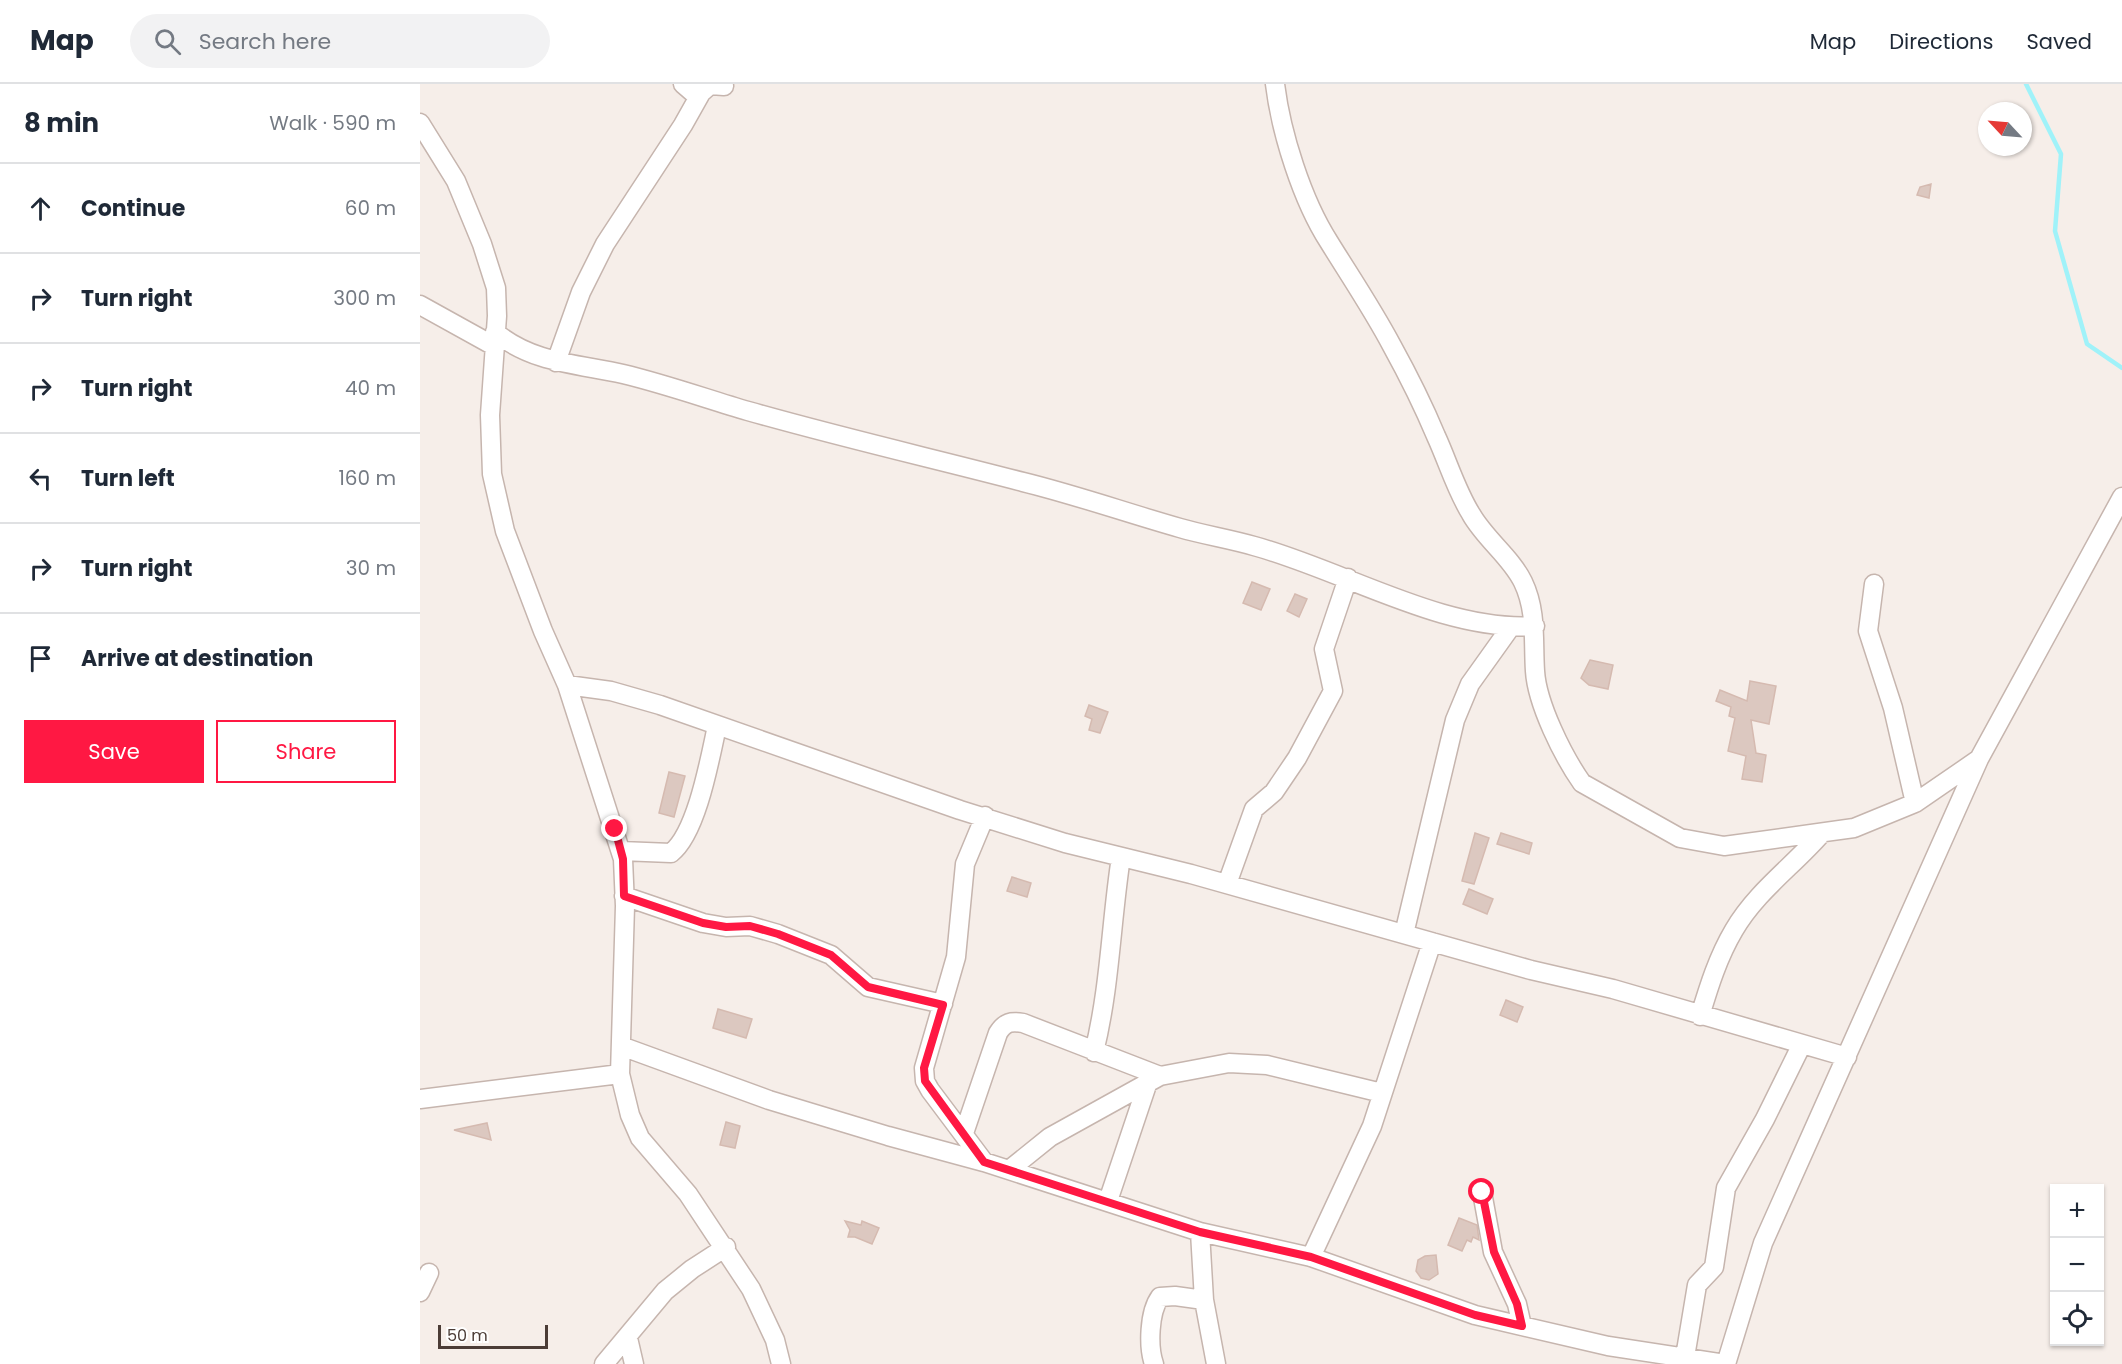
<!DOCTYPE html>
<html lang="en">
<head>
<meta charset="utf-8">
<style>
	:root { --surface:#fff; --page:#f2f2f3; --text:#1f2937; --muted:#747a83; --line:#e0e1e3; --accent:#ff1843 }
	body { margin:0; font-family:Poppins,sans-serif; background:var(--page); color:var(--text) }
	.controls { position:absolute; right:18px; bottom:18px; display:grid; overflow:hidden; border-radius:0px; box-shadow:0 2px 4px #0004 }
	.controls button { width:54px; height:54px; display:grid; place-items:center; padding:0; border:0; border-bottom:2px solid var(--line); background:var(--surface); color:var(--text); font:30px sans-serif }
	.compass { position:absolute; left:1558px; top:18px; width:54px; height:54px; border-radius:50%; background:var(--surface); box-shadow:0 2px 4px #0004; rotate:296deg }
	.scale { position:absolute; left:18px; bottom:15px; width:110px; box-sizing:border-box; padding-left:6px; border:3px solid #4b3c36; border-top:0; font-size:16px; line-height:21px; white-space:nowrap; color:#4b3c36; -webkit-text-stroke:4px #fff; paint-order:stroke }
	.stop { position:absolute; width:18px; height:18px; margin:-14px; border:4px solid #ff1843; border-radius:50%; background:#fff }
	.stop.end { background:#ff1843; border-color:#fff; box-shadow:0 2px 6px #0008 }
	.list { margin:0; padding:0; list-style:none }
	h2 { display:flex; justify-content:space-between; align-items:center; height:78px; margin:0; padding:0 24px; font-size:26px }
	h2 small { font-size:20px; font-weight:400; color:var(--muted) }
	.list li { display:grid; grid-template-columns:39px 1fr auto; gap:18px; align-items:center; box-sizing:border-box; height:90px; padding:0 24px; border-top:2px solid var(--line) }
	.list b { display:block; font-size:22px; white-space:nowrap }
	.list em { font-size:20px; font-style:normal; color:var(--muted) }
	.actions { display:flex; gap:12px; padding:18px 24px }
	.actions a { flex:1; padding:14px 0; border:2px solid var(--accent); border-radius:0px; text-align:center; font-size:21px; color:var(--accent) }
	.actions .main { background:var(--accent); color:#fff }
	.icon { flex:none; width:33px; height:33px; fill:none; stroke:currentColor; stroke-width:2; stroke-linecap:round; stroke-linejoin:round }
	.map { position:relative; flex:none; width:1702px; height:1280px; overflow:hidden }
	header { display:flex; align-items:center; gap:36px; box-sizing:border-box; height:84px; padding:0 30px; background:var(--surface); border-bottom:2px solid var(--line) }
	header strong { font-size:28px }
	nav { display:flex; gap:33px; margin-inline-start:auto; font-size:21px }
	.search { width:420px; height:54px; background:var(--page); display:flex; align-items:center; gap:15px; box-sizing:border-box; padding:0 21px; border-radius:33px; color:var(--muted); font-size:22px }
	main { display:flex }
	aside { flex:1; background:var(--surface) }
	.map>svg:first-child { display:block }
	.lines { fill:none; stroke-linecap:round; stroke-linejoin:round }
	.stream { stroke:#a0f2f9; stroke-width:4.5 }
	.building { fill:#dcc8c0; stroke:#d5bab0; stroke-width:1.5 }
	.minor-casing { stroke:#c6b5ae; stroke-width:21 }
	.minor { stroke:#fff; stroke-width:18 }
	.route { stroke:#ff1843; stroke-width:8 }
</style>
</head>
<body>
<header>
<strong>Map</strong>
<div class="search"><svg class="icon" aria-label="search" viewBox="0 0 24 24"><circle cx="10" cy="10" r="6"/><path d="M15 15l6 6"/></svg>Search here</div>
<nav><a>Map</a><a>Directions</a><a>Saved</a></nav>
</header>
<main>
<aside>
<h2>8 min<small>Walk · 590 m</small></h2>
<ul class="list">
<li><svg class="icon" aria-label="ahead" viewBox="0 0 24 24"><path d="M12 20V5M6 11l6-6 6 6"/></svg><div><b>Continue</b></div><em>60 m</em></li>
<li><svg class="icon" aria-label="right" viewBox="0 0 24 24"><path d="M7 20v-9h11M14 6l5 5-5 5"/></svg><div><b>Turn right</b></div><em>300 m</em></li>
<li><svg class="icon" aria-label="right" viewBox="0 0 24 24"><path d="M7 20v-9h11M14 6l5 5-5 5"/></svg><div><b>Turn right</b></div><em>40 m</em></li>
<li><svg class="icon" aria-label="left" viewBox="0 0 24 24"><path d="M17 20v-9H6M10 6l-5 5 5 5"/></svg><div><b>Turn left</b></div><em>160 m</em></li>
<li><svg class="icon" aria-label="right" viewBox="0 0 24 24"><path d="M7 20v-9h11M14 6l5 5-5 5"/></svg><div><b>Turn right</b></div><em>30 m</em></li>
<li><svg class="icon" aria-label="arrive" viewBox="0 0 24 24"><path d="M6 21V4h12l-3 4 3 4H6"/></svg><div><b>Arrive at destination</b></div></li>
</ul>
<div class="actions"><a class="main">Save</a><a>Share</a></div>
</aside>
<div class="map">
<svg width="1702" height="1280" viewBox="0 0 1702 1280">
	<rect width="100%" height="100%" fill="#f6eee9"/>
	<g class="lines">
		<path class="stream" d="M1606,0L1641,70L1635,147L1667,260L1702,284"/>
	</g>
	<path class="building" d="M1511,100L1509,114L1497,111L1500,103Z
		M832,498L850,505L841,526L823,519Z
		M875,510L887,515L879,533L867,527Z
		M1170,576L1193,581L1188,605L1169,601L1161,594Z
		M1330,597L1356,602L1349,640L1331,636L1336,669L1346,671L1342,698L1322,695L1326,672L1308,667L1315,634L1309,632L1311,623L1296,617L1300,606L1327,617Z
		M669,621L688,628L680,649L669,646L672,635L665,632Z
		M249,688L265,692L254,733L239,729Z
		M1055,749L1069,754L1054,800L1042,797Z
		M1081,749L1112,759L1109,770L1077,760Z
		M592,793L611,799L607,813L587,807Z
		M1049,805L1073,815L1067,830L1043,820Z
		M1086,916L1103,923L1097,938L1080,931Z
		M298,925L332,935L326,954L293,944Z
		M306,1038L320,1042L315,1064L300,1061Z
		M67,1039L71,1056L34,1046Z
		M1039,1134L1057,1141L1059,1156L1053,1153L1051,1158L1047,1156L1042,1167L1028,1161Z
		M425,1137L441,1141L442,1137L459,1144L452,1160L435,1153H428L430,1146Z
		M1016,1171L1018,1190L1009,1196L1001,1194L996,1187L998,1176L1005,1172Z"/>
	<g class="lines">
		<g class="minor-casing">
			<path id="minor" d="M263,0L278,13
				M855,0C861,49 882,116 909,158C930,192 953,226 972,262C988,291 1003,321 1016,352C1028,378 1036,406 1051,430C1065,455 1091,473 1103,498C1117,527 1113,557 1115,587C1117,620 1143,672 1162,699L1260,754L1304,762L1434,744L1495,719L1559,675
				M0,39L36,97L62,160L76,204L77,232L70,331L72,390L85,447L123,547L147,601L203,775L205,822L200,990L210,1031L220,1054L268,1110L331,1205L355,1256L361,1280
				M0,221L74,262
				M75,248C112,279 158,280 203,290C245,300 287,315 328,327C419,353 511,374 603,398C656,411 707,429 760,444C784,451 810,455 834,462C923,486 1023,548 1115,542
				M136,278L161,208L185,160L263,41L281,9L290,1L304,2
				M1454,500L1448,547L1473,624L1495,719
				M147,601L191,607L240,621L540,726L645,759L771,790L1111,886L1193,905L1427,973
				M201,767L251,769C277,749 290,674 297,642
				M807,800L834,725L854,708L877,674L913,607L904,565L928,494
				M204,812L283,839L306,843L330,842L358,850L411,871L448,903L523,920
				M984,850L1035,636L1050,600L1090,544
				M1280,932C1289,902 1298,873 1314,846C1336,808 1373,782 1401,750
				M201,962L349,1016L468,1052L564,1078L780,1148L891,1173L1055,1231L1188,1262L1305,1280
				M674,968C690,904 691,838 701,773
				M0,1015L200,990
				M544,1049L578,949C585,938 591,937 603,939L740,992
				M564,1078L510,1006L505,997L504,984L536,873L545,780L565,732
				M589,1086L630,1053L740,992L809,979L847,981L962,1009
				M1062,1108L1073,1168L1097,1220L1102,1242
				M688,1117L728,998
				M780,1148L784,1216L796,1280
				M891,1173L952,1042L1012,858
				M0,1208L9,1189
				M208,1254L214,1280
				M1265,1273L1277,1201L1294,1183L1306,1104L1345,1035L1381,962
				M184,1280L245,1207L272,1185L306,1163
				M734,1280C728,1263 729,1228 740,1213L755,1212L784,1216
				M1306,1280L1343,1159L1559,675L1702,413"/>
		</g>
		<use href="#minor" class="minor"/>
	</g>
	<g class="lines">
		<path class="route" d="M195,745L203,775L204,812L283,839L306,843L330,842L358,850L411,871L448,903L523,921L504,984L505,997L564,1078L780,1148L891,1173L1055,1231L1102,1242L1097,1220L1074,1168L1062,1108"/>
	</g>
</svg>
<div class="controls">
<button>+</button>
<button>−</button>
<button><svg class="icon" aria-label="locate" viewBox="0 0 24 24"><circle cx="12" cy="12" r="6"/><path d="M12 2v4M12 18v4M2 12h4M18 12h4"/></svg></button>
</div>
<svg class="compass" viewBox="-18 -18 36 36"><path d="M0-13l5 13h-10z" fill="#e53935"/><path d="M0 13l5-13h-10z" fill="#747a83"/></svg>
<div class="scale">50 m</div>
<div class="stop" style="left:1062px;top:1108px"></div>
<div class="stop end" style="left:195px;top:745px"></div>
</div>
</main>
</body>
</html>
